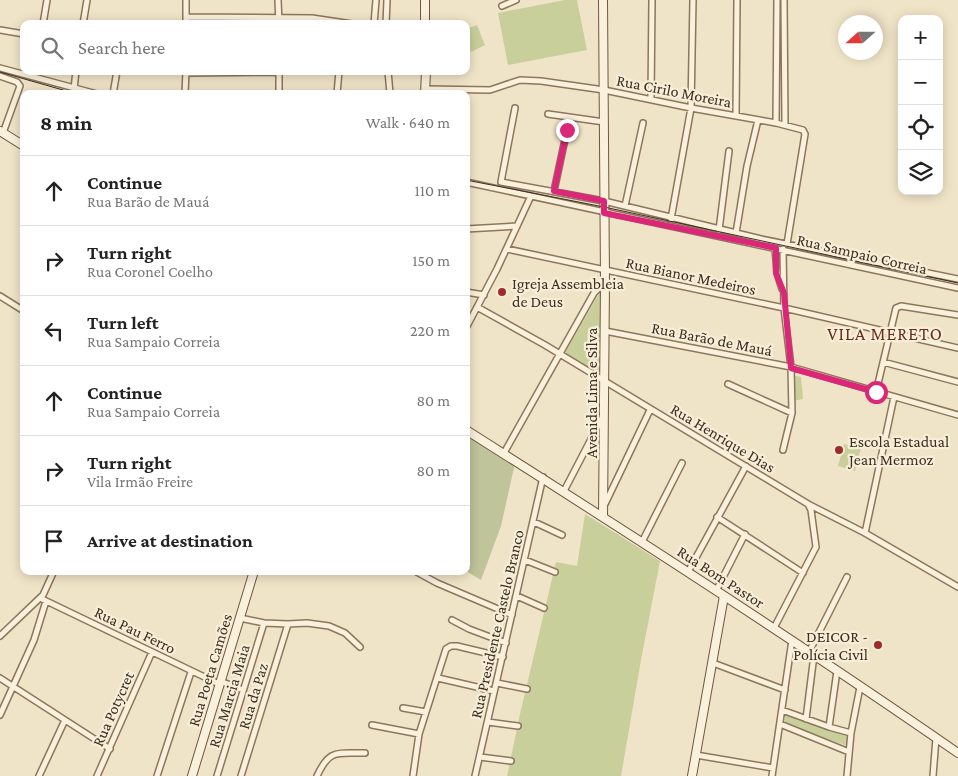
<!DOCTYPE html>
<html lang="en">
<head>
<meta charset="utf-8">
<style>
	:root { --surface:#fff; --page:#f6f6f6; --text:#222; --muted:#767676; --line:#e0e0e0 }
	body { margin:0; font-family:"Crimson Pro",serif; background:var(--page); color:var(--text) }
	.controls { position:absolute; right:15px; top:15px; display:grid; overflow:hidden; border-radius:10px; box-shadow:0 2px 12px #0003 }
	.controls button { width:45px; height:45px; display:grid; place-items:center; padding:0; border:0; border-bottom:1px solid var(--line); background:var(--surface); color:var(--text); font:25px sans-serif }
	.compass { position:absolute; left:838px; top:15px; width:45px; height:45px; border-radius:50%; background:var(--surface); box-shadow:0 2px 12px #0003; rotate:249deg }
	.stop { position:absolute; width:15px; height:15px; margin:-11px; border:4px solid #db2777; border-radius:50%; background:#fff }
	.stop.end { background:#db2777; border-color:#fff; box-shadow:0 1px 5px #0008 }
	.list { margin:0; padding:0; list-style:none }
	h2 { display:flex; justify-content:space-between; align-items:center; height:65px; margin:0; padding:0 20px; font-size:21px }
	h2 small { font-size:16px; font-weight:400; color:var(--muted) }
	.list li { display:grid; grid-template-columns:32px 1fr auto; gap:15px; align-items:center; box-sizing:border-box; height:70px; padding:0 20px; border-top:1px solid var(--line) }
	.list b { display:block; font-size:19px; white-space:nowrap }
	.list p { margin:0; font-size:16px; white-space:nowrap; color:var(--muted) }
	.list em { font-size:16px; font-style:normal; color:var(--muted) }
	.icon { flex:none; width:28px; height:28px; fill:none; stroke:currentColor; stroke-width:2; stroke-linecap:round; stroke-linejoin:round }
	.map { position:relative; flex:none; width:958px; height:776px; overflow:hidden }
	.search { position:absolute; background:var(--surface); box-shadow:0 2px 12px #0003; left:20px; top:20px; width:450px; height:55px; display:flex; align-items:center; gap:12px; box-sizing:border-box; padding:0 18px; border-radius:10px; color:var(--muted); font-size:19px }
	.panel { position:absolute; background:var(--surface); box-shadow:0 2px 12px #0003; left:20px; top:90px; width:450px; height:485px; border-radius:10px }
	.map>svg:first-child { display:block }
	.green { fill:#c9cf9b }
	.cemetery { fill:#bfc49a }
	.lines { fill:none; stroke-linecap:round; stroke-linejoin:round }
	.street-casing { stroke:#8d765c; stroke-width:8 }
	.secondary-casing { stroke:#6f573f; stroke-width:10 }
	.street { stroke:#faf1dc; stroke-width:5 }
	.secondary { stroke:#faf1dc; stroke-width:8 }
	.tram { stroke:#3d2e20; stroke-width:1 }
	.route { stroke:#db2777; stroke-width:6 }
	.poi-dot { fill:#9e2a2b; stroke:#f7eed8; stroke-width:2 }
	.labels { text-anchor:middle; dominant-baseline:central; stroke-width:4.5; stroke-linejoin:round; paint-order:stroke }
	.street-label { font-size:16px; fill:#3d2e20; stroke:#f7eed8 }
	.poi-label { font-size:16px; fill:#3d2e20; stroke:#f7eed8; text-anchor:start }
	.neighbourhood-label { font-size:18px; letter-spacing:1px; fill:#6b2e1e; stroke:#f7eed8 }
</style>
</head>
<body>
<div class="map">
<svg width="958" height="776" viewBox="0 0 958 776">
	<rect width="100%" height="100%" fill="#f0e4c8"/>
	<path class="green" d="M565,0H577L587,50L508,65L498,13Z
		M477,25L485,45L471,52L466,40V29Z
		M601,290V377L565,353Z
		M792,375L801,377L803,399L793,401Z
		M844,444L861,448L855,471L838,466Z
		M585,514L660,561L641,660L621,776H507L520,714L556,562L577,566Z
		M786,713L849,736L848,746L784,724Z"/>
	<path class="cemetery" d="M466,432L515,463L501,526L481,580L466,571Z"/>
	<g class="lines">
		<g class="street-casing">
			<path id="street" d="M186,0V24
				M278,0L279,24
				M784,0L785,125
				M502,6L516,0
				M186,17L312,18L352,24
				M43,24L47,0
				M83,24L87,0
				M374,24L376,0
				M386,24L387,0
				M388,24H395
				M0,30L24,34
				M0,68L97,94
				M388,71L390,94
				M186,73L279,72
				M0,76L17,82L20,86L3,133
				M74,89L76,71
				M426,89L490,90L520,80L541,81L604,90L691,108L776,123L803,130L805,134L787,244
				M113,94L117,71
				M185,94L186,71
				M279,94V71
				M337,94L339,71
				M651,99L652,0
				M515,108L501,182L604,201L761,239L958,279
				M548,114L604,122
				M736,116L737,0
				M776,123L777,0
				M466,182L958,288
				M554,191L567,130
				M625,206L643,123
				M671,219L691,108L693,0
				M466,229L517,226
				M719,230L729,151
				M736,233L747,166L758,120
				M775,248L777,273L782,289
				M507,249L784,308L958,348
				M783,249L784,308L791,367L792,413L783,450
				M466,292L484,295
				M0,296L24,311
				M477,307L545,345L808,504L865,533L958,587
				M466,328L497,269L531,196
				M605,331L791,367L958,415
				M883,362L958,382
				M728,384L792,413
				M876,392L896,308L901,306L958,315
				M504,453L594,293L605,282
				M564,491L602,418
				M605,504L650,410
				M717,517L803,573
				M534,522L562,535
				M865,533L894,397
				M642,542L682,463
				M525,560L555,572
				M415,571L437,583L512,615
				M688,572L746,466
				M716,591L745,534
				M517,596L544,608
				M40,598L219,684
				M240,618L264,623L288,624L307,623L329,626L345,633L360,647
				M452,620L469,629L506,643
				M774,628L816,547L811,510L808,504
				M0,636L43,595L54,571
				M809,652L847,577
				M713,663L785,690
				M0,678L110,749
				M438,678L494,691
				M220,681L243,690
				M497,683L527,689
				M403,708L426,712
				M782,710L829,727L851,733
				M0,715L34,640L46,601
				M806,719L814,655
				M488,722L518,726
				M780,724L849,752
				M372,725L419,734
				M829,727L837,671
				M696,755L773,768
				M480,757L511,761
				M39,776L65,720
				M97,776L152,652
				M157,776L191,672
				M217,776L264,623
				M241,776L288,624
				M317,776C330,748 337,754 365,753
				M413,776L419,734L446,649L451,646H457L503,657
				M475,776L543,477
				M772,776L792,640
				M847,776L851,733L860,687
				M933,776L936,738"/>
		</g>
		<g class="secondary-casing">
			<path id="secondary" d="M425,0V24
				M603,0L605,282L603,517
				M425,94L426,71
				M0,131L24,146
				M466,430C632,535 797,641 958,753
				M192,776L254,571
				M692,776L724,596"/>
		</g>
		<use href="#street" class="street"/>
		<use href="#secondary" class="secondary"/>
		<path class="tram" d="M0,72L77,94
			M466,180L604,207L958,283"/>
	</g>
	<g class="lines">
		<path class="route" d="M567,130L554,191L604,201V213L776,248V273L784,293L791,368L876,392"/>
	</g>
	<g class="poi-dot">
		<circle cx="502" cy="292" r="5"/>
		<circle cx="839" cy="450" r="5"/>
		<circle cx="878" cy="645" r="5"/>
	</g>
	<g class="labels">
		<g class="street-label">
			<text transform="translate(674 91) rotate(11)">Rua Cirilo Moreira</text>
			<text transform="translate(862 254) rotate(13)">Rua Sampaio Correia</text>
			<text transform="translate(691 276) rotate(12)">Rua Bianor Medeiros</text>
			<text transform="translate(712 339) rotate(11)">Rua Barão de Mauá</text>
			<text transform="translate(591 393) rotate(-90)">Avenida Lima e Silva</text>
			<text transform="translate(723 438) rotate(31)">Rua Henrique Dias</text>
			<text transform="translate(721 577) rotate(33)">Rua Bom Pastor</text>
			<text transform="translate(497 624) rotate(-77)">Rua Presidente Castelo Branco</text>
			<text transform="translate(135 630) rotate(26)">Rua Pau Ferro</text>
			<text transform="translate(210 670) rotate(-73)">Rua Poeta Camões</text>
			<text transform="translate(229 696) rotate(-73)">Rua Marcia Maia</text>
			<text transform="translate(253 696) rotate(-73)">Rua da Paz</text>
			<text transform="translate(113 709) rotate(-66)">Rua Potycret</text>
		</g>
		<g class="poi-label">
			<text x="512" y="283">Igreja Assembleia<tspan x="512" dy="18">de Deus</tspan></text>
			<text x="849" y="441">Escola Estadual<tspan x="849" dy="18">Jean Mermoz</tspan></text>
			<text x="868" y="636" text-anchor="end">DEICOR -<tspan x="868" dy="18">Polícia Civil</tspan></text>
		</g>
		<g class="neighbourhood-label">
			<text x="885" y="334">VILA MERETO</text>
		</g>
	</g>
</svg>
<div class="controls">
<button>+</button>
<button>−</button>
<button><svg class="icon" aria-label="locate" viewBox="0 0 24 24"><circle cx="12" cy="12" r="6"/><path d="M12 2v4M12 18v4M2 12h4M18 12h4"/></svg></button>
<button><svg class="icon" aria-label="layers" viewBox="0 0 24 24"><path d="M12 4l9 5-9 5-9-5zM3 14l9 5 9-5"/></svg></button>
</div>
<svg class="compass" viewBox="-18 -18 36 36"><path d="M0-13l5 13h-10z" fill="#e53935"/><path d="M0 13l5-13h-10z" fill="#767676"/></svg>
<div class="stop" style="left:876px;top:392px"></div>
<div class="stop end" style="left:567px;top:130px"></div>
<div class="search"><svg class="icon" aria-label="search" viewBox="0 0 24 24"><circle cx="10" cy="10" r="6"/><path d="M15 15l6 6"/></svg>Search here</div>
<section class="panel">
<h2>8 min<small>Walk · 640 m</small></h2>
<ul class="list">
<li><svg class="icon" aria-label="ahead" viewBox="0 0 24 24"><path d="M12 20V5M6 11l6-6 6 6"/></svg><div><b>Continue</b><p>Rua Barão de Mauá</p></div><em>110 m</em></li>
<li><svg class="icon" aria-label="right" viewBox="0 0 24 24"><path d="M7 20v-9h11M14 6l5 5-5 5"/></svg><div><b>Turn right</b><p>Rua Coronel Coelho</p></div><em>150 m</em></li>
<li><svg class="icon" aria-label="left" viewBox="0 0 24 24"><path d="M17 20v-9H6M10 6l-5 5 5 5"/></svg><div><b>Turn left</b><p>Rua Sampaio Correia</p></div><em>220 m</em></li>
<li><svg class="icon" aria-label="ahead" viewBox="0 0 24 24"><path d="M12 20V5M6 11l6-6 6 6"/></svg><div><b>Continue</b><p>Rua Sampaio Correia</p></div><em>80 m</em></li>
<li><svg class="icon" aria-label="right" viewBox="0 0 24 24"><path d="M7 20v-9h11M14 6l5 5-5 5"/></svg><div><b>Turn right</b><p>Vila Irmão Freire</p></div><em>80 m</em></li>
<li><svg class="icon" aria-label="arrive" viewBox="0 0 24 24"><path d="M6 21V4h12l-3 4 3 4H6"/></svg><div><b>Arrive at destination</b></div></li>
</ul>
</section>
</div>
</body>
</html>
